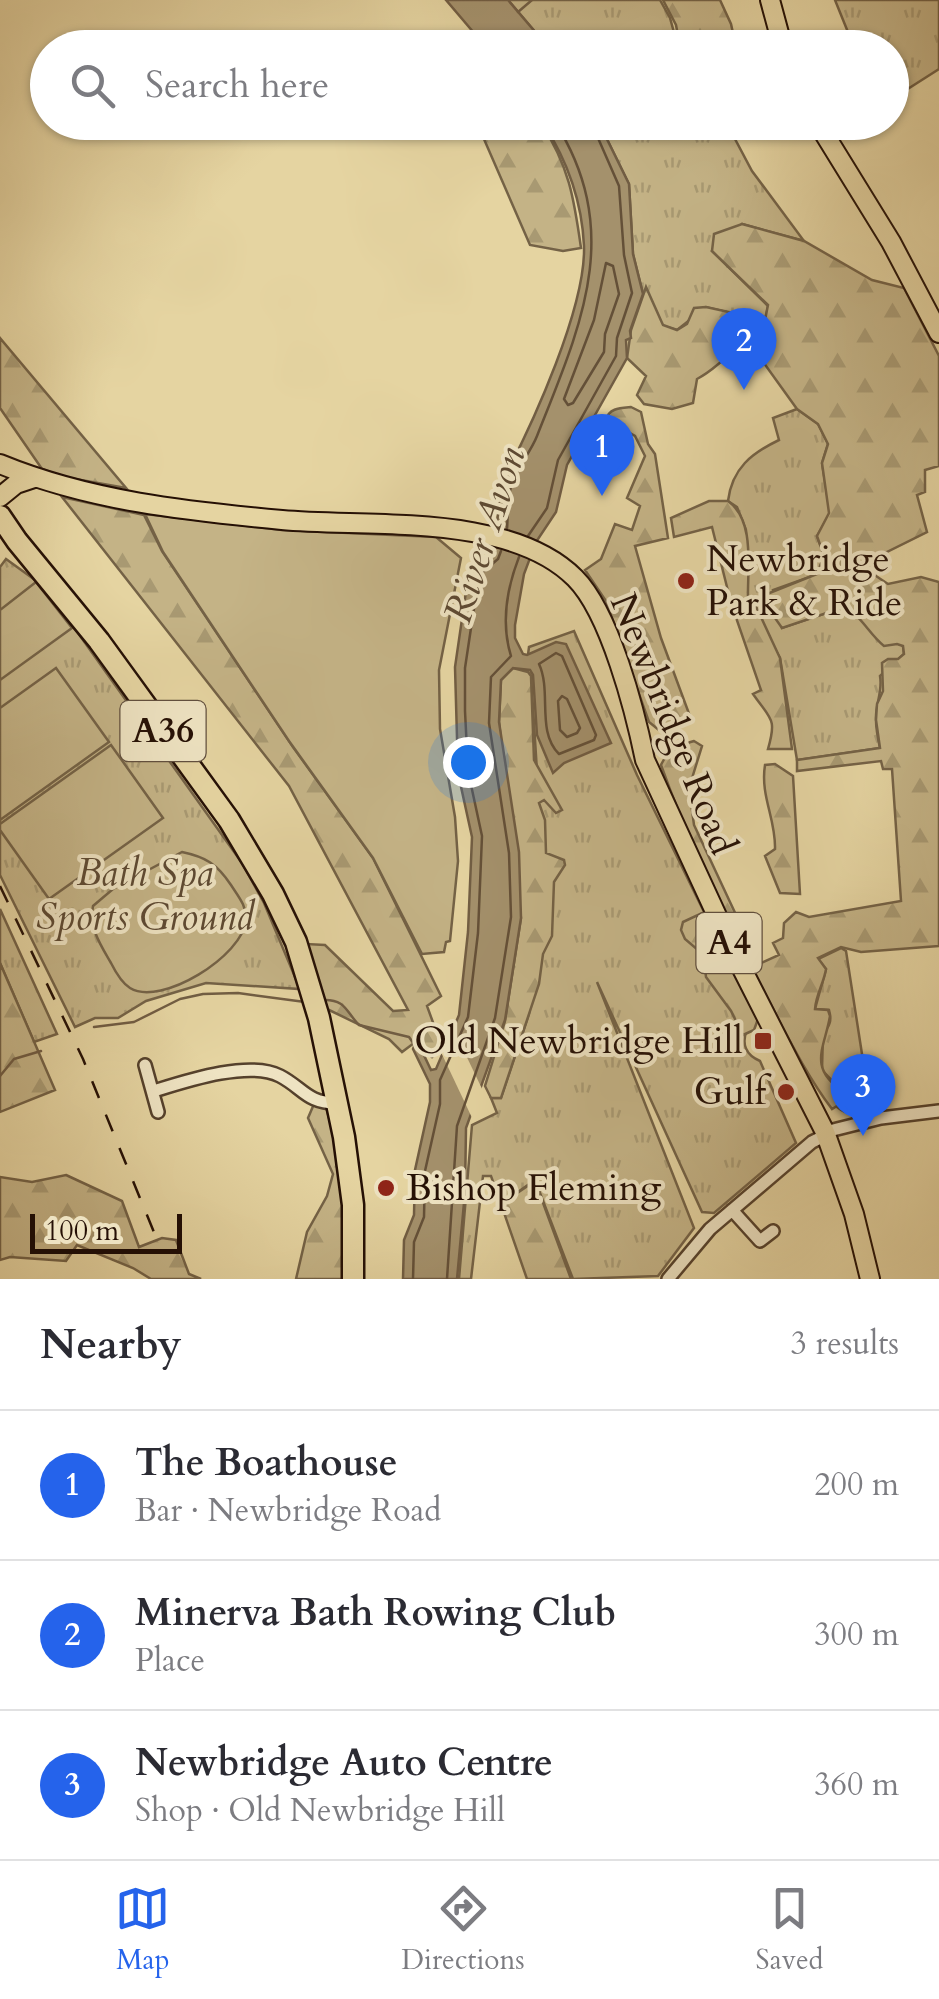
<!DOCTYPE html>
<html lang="en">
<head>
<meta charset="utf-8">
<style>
	:root { --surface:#fff; --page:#f2f2f3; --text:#2b2b33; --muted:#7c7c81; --line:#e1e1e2; --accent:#2563eb }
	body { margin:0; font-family:Cardo,serif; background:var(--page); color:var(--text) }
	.scale { position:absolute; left:30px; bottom:25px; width:152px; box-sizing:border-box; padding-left:10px; border:5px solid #251005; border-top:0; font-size:28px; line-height:35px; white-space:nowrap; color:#251005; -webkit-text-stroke:8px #eee3c2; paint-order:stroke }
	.you { position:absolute; left:468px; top:762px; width:35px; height:35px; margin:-25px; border:8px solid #fff; border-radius:50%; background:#1a73e8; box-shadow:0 0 0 15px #1a73e833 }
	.badge { display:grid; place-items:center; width:65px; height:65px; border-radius:50%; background:var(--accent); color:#fff; font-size:32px; font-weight:700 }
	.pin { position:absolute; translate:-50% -82px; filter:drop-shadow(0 2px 5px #0008) }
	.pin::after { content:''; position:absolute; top:52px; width:35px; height:30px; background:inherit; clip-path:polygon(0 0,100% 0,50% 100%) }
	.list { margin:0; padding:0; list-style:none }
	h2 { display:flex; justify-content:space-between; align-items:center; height:130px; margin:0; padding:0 40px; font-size:42px }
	h2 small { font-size:32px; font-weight:400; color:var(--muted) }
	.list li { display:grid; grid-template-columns:65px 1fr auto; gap:30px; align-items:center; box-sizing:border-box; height:150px; padding:0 40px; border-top:2px solid var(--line) }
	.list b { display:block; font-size:38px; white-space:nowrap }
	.list p { margin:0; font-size:32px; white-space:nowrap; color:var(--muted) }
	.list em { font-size:32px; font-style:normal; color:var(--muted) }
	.icon { flex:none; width:55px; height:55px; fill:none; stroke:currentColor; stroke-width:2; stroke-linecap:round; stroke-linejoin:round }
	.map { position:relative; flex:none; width:939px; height:1279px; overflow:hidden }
	.search { position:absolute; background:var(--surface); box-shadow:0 2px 8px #0004; left:30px; right:30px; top:30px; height:110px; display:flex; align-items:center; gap:25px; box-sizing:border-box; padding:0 35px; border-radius:55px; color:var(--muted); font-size:38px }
	.sheet { height:580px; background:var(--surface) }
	nav { display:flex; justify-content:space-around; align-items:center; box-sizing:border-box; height:140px; border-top:2px solid var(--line); background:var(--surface); font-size:28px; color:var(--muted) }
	nav a { display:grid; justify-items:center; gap:5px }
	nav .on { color:var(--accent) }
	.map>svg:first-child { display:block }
	.grass { fill:url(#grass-tufts); stroke:#746246; stroke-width:2.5 }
	.forest { fill:url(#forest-firs); stroke:#746246; stroke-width:2.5 }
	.garden { fill:#c4b386; stroke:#746246; stroke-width:2.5 }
	.water { fill:#a4916c; stroke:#715d43; stroke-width:2.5 }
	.pier { fill:#e5d4a1 }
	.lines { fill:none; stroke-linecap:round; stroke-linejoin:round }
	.shore { stroke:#645038; stroke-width:2.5 }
	.stream { stroke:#715d43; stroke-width:2.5 }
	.minor-casing { stroke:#55412c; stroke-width:16 }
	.primary-casing { stroke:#251005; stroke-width:22 }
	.trunk-casing { stroke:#251005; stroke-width:25 }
	.minor { stroke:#eee3c2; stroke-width:11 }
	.primary { stroke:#e5d4a1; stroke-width:18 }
	.trunk { stroke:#e5d4a1; stroke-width:20 }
	.rail { stroke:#251005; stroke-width:2.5; stroke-dasharray:18 18; stroke-linecap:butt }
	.poi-dot { fill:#8f2418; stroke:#eee3c2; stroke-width:4 }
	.labels { text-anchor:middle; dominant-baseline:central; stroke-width:8; stroke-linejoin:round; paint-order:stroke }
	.shield { fill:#eee3c2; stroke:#614f3e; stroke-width:2.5 }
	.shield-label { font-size:35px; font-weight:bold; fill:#251005 }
	.poi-label { font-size:38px; fill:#251005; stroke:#eee3c2; text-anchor:start }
	.street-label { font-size:38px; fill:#251005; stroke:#eee3c2 }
	.park-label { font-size:38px; font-style:italic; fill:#5d4932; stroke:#eee3c2 }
	.water-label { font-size:40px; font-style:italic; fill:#5e4a33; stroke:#eee3c2 }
</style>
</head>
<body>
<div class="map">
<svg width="939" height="1279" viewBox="0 0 939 1279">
	<defs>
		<pattern id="grass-tufts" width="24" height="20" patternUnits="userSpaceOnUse" patternTransform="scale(2.5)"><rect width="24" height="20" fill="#c4b386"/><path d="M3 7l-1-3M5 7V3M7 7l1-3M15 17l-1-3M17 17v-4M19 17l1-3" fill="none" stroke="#a89972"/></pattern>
		<pattern id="forest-firs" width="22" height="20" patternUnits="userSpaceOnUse" patternTransform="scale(2.5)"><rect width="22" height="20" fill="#c4b386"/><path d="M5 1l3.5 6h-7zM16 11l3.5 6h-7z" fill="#a89972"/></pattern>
	</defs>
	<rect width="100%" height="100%" fill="#e5d4a1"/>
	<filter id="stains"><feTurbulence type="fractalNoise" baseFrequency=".002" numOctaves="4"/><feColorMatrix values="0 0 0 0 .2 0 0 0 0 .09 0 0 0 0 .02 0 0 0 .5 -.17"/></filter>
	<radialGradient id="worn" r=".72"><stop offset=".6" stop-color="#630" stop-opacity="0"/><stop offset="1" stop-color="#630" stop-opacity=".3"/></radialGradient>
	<path class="grass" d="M508,0H660L670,18L678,47H548Z
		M835,0H939V69L892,99V48L854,47Z
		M726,122L752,171L804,241L742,224L712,251L768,306L765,321L706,307L677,330L663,326L643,294L633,254L629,184L599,123Z
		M797,409L818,424L828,444L822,463L830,513L817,536L824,555L818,574L773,590L782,628L844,607L903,646L904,654L880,676C883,692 875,704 876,720C876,729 878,739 880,748L797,760L780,658L748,602L746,530L737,507L728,501C732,468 752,453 779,440L773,418Z
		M6,559L35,580L78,633L242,863L264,903L300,989L206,983L146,1001L118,1018H95L75,1027L0,875V567Z
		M574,631L637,775L706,916L747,1030C741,1044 746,1055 760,1061L796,1143L714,1213L702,1212L597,982L694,1228L658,1276L573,1279L535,1180L501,1204L491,1176H483L471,1279H459L472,1125L497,1113L491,1098H501L529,1014L541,920L542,851L531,676L526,670L529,647Z
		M0,909L57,1034L34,1042L0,963Z
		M841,948L846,951L871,1112C857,1114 848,1116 837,1107L844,1102V1093L822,1070L823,1033C830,1026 832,1020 829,1010L815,1009L826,969L818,959Z"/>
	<path class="forest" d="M663,0H720L731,24L736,47H680L676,25Z
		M477,123H541C569,166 574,198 581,248L563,251L530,245Z
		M742,224L804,241L872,280L904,288L939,356V466L925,470V492L917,495L927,532L875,558L872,563L876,576L888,584L921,577L939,582V946L861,952L841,947L818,958L826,969C824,983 816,994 815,1009L828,1010L830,1016C825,1047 807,1068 843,1091L845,1101L832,1109C807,1076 789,1039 770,1003C729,926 690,847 661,765C667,751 679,745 694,741L702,746L689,788L694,825L759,964L779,955L773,943L783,938L784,923L796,912L809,917L901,901L892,769H883L881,761L797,771V760L880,748L876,720L877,704L883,691L882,663L888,659H898L904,654L903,646L897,644L884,646C869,634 861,615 844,607L782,628L775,618L767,594L817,574L824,556L817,536L829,513L822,463L828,444L818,424L797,409L753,348C723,352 722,366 697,379L693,403L672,409L644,404L637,395L646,376L627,358L631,330L646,287L663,325L677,330L687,324L694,308L706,307L765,320L768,305L712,251L714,234Z
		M0,338L126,488L64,477L42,469L0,408Z
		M631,407L641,412L648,444L655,454L668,538L635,546L661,638L691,719L659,730L649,722L606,601L585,570L601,559L615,524L632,530L640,506L627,498L645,456L635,436L606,420C609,408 620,408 631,407Z
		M62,497L144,515L162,551L293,747L373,858L441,996L427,1006L442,1047L432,1057L414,1043L402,1052L389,1039L327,1009L307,944L325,945L393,1011L408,1010L289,786Z
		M709,501H728C756,521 747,570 748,601L753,600L780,658L792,749H768C777,718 771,720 753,694L761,690L731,603L712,527L674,537L671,518Z
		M513,668L528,672L531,676L534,760L562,810L556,813L544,800L539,803L545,820L546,853L564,860L565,865L554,882L552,936L543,954L539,984L501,1098H491L485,1086L505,1021L521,918L499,722L501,680Z
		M775,764L793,776L800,894L780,893L765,856L775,849C776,819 760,796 765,765Z
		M702,913L708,915L758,1019L754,1030L743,1035L731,1011L706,977L704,960L698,950L685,939L681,930L683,922Z
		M0,963L55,1090L0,1112Z
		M314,1104L326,1107C343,1164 345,1220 345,1279H296L307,1232L327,1196L333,1174L308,1118Z
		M66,1175L122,1201L139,1247L162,1238L176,1240L189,1274L201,1279H151L133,1268L77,1245L66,1261L10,1257L0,1260V1177L32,1182Z
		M535,1181L571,1279H527L501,1204Z"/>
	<path class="garden" d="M145,514L282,530L436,537L461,558L439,670L440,729L455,817L458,861L450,941L446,942L444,952L422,954L373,858L289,741L163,552Z
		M36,582L72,628L0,680V610Z
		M56,668L109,742L0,820V708Z
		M111,745L163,818L49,899L0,830V824Z
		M182,852C206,857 217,864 231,885C238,896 247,906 246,920C243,956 161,1007 130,988C122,983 115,971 111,963C100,944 89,928 93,906L113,889Z"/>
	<path class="water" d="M446,0H508L548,47H486Z
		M543,123H599L629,184L633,254L643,294L630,331L631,338L626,340L627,358L567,465L556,512L536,542L524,574L515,625V638L523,654L527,655L556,642L566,644L611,743L564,763L553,773L537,735L533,675L530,670L513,668L501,680L499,722L519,852L521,918L505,1020L466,1128L465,1192L457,1279H403L404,1240L414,1215L415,1170L430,1102V1084L413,1049L415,1044L421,1049L431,1070L436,1069L459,1015L468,932L472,837L458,773L455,667L470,564C509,559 491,502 504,478C533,423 586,307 584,246C582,201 567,160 543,123Z"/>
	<path class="pier" d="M450,1022L485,1095L474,1122L439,1048Z"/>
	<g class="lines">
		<path class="shore" d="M606,263L613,266L619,294L605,334L604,352L573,403L568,405L564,399L594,320Z
			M507,529C508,517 507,503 510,491C513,472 530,454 537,436C580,327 625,233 555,122
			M528,536L547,508L558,460L616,356L617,338L632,293L624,255L619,186L591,122
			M556,653L562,656L596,735L594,740L559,754C536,731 552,692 539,664Z
			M562,696L567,699L580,728L577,733L567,737L560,730L558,701Z
			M413,1279L414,1242L424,1217L425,1171L440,1104V1080L468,1017L478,933L482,836L468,771L465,711V668L479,575L498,559L501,551
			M447,1279L457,1126L495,1018L511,917L509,853L489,723L491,677L511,656C501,624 507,588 519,557"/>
		<path class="stream" d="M518,12L532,0
			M323,1000C346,999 346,1012 359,1025L409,1037L416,1047
			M94,1027L134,1022L180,999L203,994L238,993L305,1002
			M0,1076L14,1059L41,1051"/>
		<g class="minor-casing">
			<path id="minor" d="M145,1065L158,1112
				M154,1091C186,1081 249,1060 280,1076C303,1088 307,1103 336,1103
				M825,1132L881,1118L939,1111
				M732,1210L760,1241L773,1231
				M668,1279L710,1229L812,1142L826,1135"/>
		</g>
		<g class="primary-casing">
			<path id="primary" d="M770,0L783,48
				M817,122L891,242L939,333
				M0,464C90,501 186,511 282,520C368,528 509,512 575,578C610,613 635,711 645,760L736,957L825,1132L854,1214L870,1279
				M0,497L16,484L34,478"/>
		</g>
		<g class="trunk-casing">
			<path id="trunk" d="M0,516L17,541L99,641L229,820L273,894L296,942L319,1018L344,1137L353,1205V1279"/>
		</g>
		<use href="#minor" class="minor"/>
		<use href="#primary" class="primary"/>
		<use href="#trunk" class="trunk"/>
		<path class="rail" d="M0,886L83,1059L158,1242"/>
	</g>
	<g class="poi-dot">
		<circle cx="686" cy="581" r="10"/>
		<rect x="753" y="1031" width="20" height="20" rx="5"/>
		<circle cx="786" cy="1092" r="10"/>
		<circle cx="386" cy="1188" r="10"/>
	</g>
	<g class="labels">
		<g class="shield">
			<rect x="120.5" y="701" width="85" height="60" rx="8"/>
			<rect x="696.5" y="913" width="65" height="60" rx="8"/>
		</g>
		<g class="shield-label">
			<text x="163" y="731">A36</text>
			<text x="729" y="943">A4</text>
		</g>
		<g class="poi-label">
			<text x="706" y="559">Newbridge<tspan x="706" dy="44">Park &amp; Ride</tspan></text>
			<text x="743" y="1041" text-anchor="end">Old Newbridge Hill</text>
			<text x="766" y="1092" text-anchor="end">Gulf</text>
			<text x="406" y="1188">Bishop Fleming</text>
		</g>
		<g class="street-label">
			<text transform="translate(673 724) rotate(68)">Newbridge Road</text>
		</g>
		<g class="park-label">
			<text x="145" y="873">Bath Spa<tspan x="145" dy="44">Sports Ground</tspan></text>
		</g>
		<g class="water-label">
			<text transform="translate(485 535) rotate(-72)">River Avon</text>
		</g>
	</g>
	<rect width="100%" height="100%" filter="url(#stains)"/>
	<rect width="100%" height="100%" fill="url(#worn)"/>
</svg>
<div class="scale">100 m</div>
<div class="you"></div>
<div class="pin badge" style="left:602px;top:496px">1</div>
<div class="pin badge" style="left:744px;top:390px">2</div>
<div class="pin badge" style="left:863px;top:1136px">3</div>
<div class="search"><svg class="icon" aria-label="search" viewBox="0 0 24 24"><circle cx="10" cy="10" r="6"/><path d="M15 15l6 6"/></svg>Search here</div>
</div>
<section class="sheet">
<h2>Nearby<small>3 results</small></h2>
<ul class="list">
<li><span class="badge">1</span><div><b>The Boathouse</b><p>Bar · Newbridge Road</p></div><em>200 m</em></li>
<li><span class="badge">2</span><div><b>Minerva Bath Rowing Club</b><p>Place</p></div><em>300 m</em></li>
<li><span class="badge">3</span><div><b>Newbridge Auto Centre</b><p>Shop · Old Newbridge Hill</p></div><em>360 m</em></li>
</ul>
</section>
<nav>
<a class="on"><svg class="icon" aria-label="map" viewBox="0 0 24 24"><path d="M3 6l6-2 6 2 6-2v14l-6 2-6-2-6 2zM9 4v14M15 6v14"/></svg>Map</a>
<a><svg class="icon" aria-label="directions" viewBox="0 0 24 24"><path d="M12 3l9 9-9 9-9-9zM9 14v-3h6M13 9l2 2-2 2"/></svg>Directions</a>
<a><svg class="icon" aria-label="saved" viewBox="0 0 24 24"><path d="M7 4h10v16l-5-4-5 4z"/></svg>Saved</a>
</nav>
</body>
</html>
